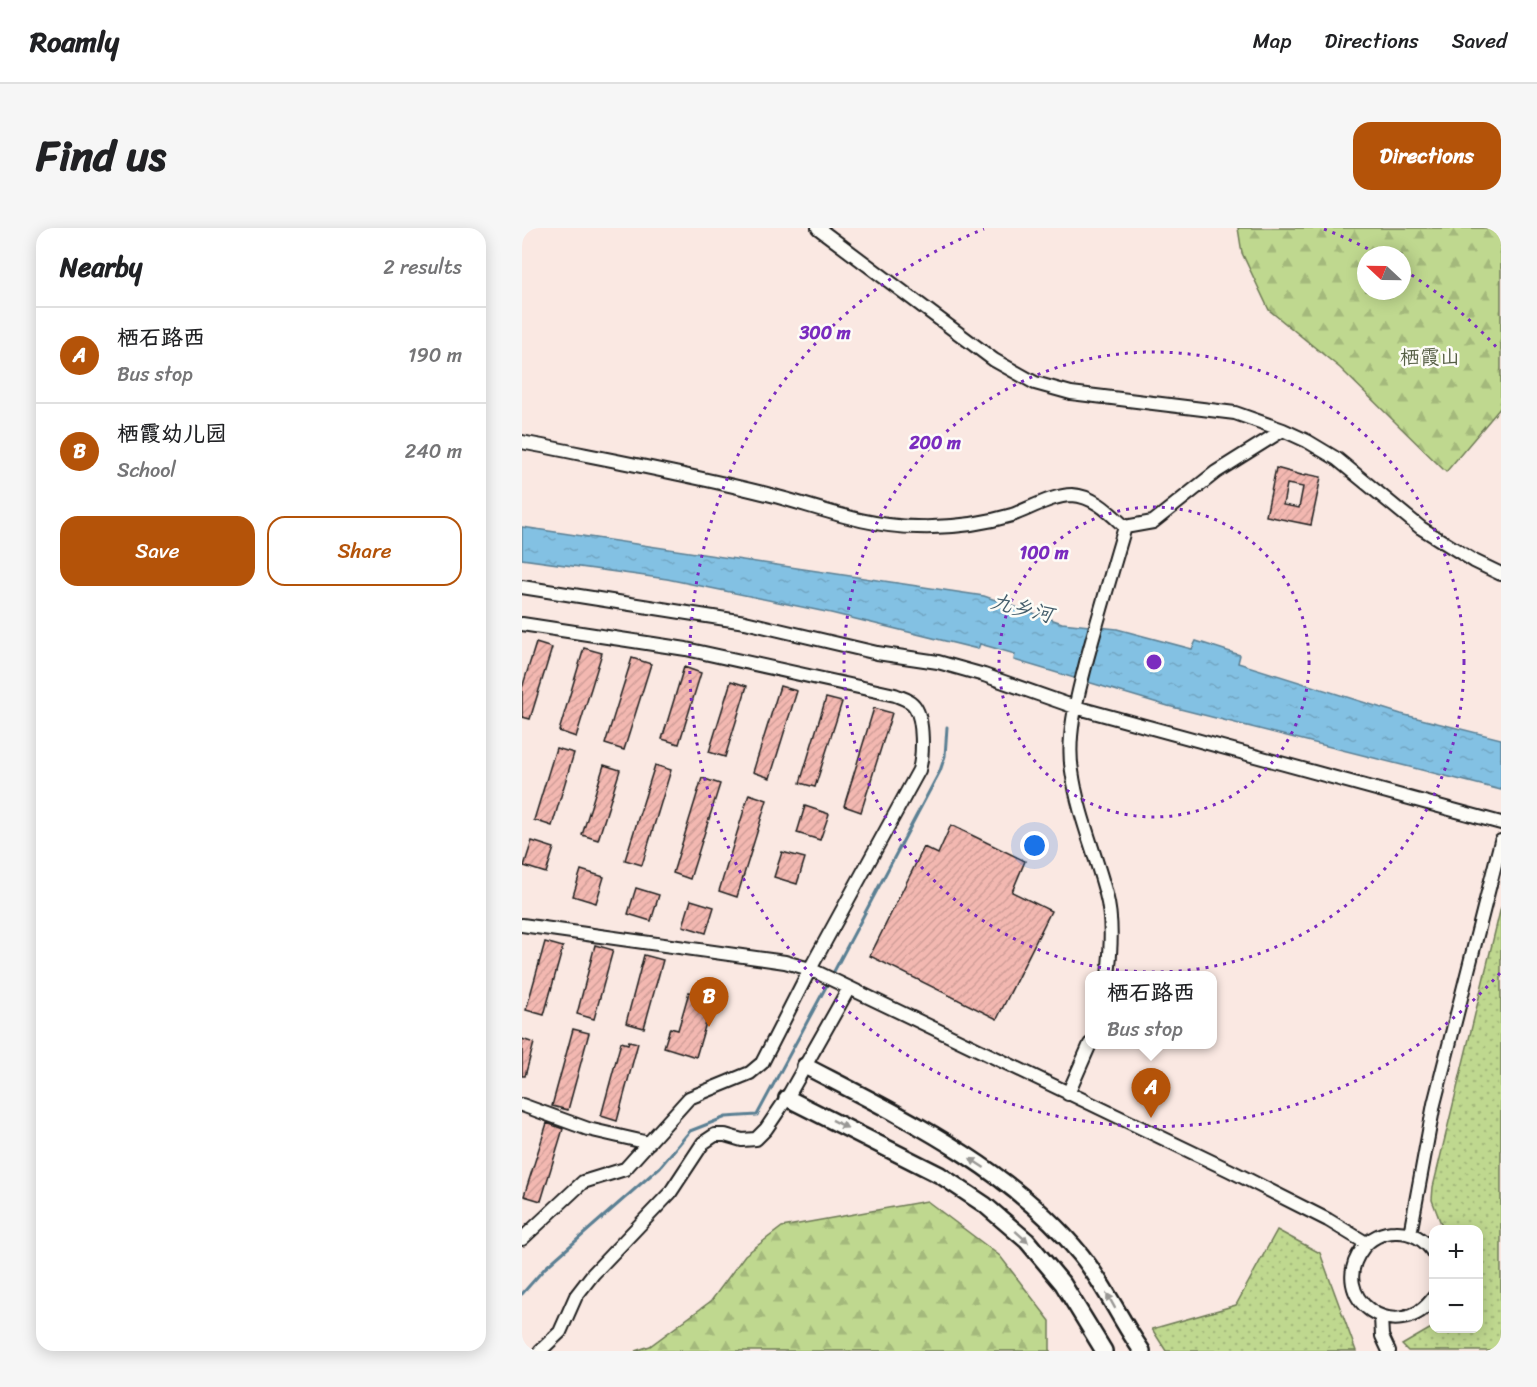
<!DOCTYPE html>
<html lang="en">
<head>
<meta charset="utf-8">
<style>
	:root { --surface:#fff; --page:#f6f6f6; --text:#202124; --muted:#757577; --line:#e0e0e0; --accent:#b45309 }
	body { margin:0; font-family:Sriracha,"LXGW WenKai TC",sans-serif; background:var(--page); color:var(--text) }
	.controls { position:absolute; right:18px; bottom:18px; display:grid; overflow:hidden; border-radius:12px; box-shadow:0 3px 15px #0003 }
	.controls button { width:54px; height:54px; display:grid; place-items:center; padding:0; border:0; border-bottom:2px solid var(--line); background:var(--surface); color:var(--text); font:30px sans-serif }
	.compass { position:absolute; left:835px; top:18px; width:54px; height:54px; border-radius:50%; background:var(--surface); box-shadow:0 3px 15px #0003; rotate:292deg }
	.you { position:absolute; left:513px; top:618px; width:21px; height:21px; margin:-15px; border:4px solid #fff; border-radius:50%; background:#1a73e8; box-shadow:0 0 0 9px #1a73e833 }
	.badge { display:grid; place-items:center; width:39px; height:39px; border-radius:50%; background:var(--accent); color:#fff; font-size:20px; font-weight:700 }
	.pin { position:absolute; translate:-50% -50px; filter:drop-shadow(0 2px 3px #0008) }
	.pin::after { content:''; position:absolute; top:32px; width:21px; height:18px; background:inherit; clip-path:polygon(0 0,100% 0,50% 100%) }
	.popup { position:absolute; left:563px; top:743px; width:132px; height:78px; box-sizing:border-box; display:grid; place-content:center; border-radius:12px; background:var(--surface); filter:drop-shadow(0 2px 4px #0005); font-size:20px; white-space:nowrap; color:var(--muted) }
	.popup b { font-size:22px; color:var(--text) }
	.popup::after { content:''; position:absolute; left:50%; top:100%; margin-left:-12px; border:12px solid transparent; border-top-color:var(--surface) }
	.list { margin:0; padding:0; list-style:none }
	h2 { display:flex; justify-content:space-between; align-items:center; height:78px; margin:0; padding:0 24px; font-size:26px }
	h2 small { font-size:20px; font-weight:400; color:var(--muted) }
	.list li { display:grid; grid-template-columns:39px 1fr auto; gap:18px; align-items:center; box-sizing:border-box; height:96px; padding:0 24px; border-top:2px solid var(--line) }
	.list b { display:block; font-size:22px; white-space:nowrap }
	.list p { margin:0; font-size:20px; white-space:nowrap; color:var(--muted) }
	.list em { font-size:20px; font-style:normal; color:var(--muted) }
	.actions { display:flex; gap:12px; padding:18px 24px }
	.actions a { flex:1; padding:14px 0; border:2px solid var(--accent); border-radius:18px; text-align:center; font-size:21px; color:var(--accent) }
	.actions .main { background:var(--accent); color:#fff }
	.map { position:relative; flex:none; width:979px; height:1123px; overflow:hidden; border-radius:18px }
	header { display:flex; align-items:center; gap:36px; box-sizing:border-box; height:84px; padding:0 30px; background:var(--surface); border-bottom:2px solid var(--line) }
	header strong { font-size:28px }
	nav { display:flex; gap:33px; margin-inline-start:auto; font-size:21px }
	.intro { display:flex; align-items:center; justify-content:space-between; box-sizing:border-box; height:144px; padding:0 36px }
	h1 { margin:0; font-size:42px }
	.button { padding:15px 27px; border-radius:18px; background:var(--accent); color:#fff; font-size:21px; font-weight:700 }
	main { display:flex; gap:36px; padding:0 36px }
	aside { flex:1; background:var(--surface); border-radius:18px; box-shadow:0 3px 15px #0003 }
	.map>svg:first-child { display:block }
	.grass { fill:url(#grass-dots); stroke:#6e7a56; stroke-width:1.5 }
	.forest { fill:url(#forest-firs); stroke:#6e7a56; stroke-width:1.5; fill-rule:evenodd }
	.water { fill:url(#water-ripples); stroke:#5a7f93; stroke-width:1.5 }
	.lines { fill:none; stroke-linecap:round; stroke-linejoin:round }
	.stream { stroke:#5a7f93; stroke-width:3 }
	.building { fill:url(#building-hatch); stroke:#1c1c1c; stroke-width:1.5; fill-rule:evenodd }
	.minor-casing { stroke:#1c1c1c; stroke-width:16 }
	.major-casing { stroke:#1c1c1c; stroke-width:20 }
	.minor { stroke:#fdfcf7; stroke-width:12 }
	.major { stroke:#fdfcf7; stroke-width:15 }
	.oneway { fill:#989794 }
	.ring { fill:none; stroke:#7b2cbf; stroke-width:3; stroke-dasharray:3 6 }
	.labels { text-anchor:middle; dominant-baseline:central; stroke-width:5; stroke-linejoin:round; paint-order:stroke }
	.park-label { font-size:20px; fill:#555e44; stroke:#fdfcf7 }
	.water-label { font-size:21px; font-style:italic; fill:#455e6c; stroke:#fdfcf7 }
	.centre { fill:#7b2cbf; stroke:#fdfcf7; stroke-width:3 }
	.ring-label { font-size:18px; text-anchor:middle; font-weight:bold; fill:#7b2cbf; stroke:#fdfcf7; stroke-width:5; stroke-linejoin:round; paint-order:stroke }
</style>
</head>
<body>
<header>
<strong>Roamly</strong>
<nav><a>Map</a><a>Directions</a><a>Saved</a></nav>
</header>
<div class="intro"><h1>Find us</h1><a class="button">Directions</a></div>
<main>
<aside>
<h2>Nearby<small>2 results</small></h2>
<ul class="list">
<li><span class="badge">A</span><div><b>栖石路西</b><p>Bus stop</p></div><em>190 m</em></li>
<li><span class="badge">B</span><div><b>栖霞幼儿园</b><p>School</p></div><em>240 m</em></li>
</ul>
<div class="actions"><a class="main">Save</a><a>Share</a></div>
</aside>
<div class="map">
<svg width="979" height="1123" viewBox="0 0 979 1123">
	<defs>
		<pattern id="grass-dots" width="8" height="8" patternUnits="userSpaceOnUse" patternTransform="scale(1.5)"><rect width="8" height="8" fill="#bfd88f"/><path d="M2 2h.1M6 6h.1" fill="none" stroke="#a4b97b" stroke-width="1.8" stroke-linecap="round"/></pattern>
		<pattern id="forest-firs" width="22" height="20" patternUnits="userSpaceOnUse" patternTransform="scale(1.5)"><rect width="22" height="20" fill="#bfd88f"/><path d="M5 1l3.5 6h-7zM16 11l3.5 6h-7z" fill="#a4b97b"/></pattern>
		<pattern id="water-ripples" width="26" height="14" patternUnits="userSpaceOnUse" patternTransform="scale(1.5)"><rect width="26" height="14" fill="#83c1e3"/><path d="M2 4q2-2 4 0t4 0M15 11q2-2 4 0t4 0" fill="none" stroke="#71a5c2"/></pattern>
		<pattern id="building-hatch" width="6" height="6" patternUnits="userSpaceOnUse" patternTransform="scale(1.5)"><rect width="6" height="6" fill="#f3b8b1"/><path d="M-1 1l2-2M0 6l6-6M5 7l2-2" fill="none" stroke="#d09e98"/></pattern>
	</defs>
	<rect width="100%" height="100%" fill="#fae8e2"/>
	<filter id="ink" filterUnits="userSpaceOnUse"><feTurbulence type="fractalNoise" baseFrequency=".0167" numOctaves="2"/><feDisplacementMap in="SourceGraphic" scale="12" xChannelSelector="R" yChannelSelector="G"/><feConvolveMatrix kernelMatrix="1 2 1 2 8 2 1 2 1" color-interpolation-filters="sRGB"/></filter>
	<g filter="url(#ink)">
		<path class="grass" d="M979,679V1123H886L880,1117L911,1099L912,1100H957V1002L921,1001L910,972L911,959Z
			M755,1002L798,1025L834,1123H644L630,1101L714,1077Z"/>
		<path class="forest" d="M716,0H979V179L924,244L818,140L747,82L720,25ZM844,27H880V63H844Z
			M405,973L478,1028L528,1093V1123H113L128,1118L189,1073L223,1027L260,999Z"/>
		<path class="water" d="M0,299L462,368L540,395L595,401L670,421L674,413L718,427L716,435L879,486L979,511V562L646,478L492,432L493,426L458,416L456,421L309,385L145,351L0,331Z"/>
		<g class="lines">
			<path class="stream" d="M309,749L418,543L423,528L425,499
				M0,1066L23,1040L138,939L168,903L204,889L235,887L306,755"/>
		</g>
		<path class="building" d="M754,240L783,248L784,246L799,249L789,297L744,288ZM765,256L781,259L777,280L761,277Z
			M14,415L30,420L8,491L0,489V460Z
			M62,420L80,425L54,509L37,503Z
			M110,430L129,436L102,522L83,516Z
			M162,439L179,445L157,516L140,511Z
			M209,453L225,458L203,529L187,524Z
			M258,458L275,463L248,550L231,544Z
			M304,470L320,474L293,559L278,555Z
			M352,480L370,485L339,584L322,578Z
			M34,520L52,525L30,598L12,592Z
			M82,537L98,542L76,612L60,607Z
			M133,537L149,542L120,637L103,632Z
			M180,550L198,556L168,651L151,645Z
			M227,566L245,572L215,669L197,663Z
			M283,578L307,586L298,612L275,605Z
			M429,597L503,633L490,664L529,683L475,791L348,728L402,619L416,626Z
			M10,613L32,620L24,645L2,638Z
			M260,624L283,630L275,656L252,649Z
			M59,642L82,649L74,675L51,668Z
			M114,660L137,667L129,693L106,686Z
			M169,672L192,679L184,705L161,698Z
			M23,714L41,719L22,787L4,782Z
			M73,717L91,722L72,791L55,786Z
			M122,727L141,732L122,800L104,795Z
			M167,764L191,771L174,829L142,819L148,800L156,802Z
			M51,801L67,805L46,882L30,878Z
			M0,811L12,815L3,848H0Z
			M107,813L116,815L95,893L79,888L99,814L106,816Z
			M25,895L41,901L19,973L2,968Z"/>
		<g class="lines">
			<g class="minor-casing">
				<path id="minor" d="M296,0L472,132L513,155L549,165L713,185L761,202
					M0,214C83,231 167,246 249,267C298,280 345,299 395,299C429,300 457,297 490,287C507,281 531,267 550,267C572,268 588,285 603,299
					M603,299L631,294L694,244L761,202L785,213L815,231L899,300L952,333L979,346
					M0,359L223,394L355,425L416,434L462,447L553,479L979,595
					M0,396L164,421L373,467C380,470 389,472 393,479C402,492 401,528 397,542L288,741L240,835L228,845L167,870L103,941L61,954L0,1011
					M0,697L263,734L288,741L707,942L806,992L844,1015
					M586,748C589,721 591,692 584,666C573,624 556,586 550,543C544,507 556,466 565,431C577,387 590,343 603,299
					M546,866L568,816
					M0,877L66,901L127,915
					M888,1006L912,876L979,613
					M912,1026C904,1012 889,1003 873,1004C861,1004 848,1010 841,1020C803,1069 875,1121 912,1069
					M859,1089L860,1108L867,1123
					M18,1123L38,1104L54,1068L71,1046L148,965L181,915L193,907H203L220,912L234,911L244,901L265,870L327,760"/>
			</g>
			<g class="major-casing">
				<path id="major" d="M283,838C381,889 487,939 559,1027C583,1057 598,1092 620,1123
					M265,870L418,947L463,977L505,1013L541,1056L582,1123"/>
			</g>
			<use href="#minor" class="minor"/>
			<use href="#major" class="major"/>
		</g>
		<defs><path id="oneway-solid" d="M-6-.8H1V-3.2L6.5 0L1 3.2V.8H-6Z" transform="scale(1.5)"/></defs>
		<g class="oneway">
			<use href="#oneway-solid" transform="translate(318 896) rotate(27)"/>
			<use href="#oneway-solid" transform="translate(455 935) rotate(-147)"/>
			<use href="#oneway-solid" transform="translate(500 1009) rotate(42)"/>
			<use href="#oneway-solid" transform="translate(589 1073) rotate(-119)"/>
		</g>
	</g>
	<g class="ring">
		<circle cx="632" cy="434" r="155"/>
		<circle cx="632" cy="434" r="310"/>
		<path d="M978 745A465 465 0 1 1 462 1M802 1A465 465 0 0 1 854 25M882 42A465 465 0 0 1 978 123"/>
	</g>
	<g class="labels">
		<g class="park-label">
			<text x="908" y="129">栖霞山</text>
		</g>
		<g class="water-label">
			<text transform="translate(500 380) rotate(14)">九乡河</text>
		</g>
	</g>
	<circle cx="632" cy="434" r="9" class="centre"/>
	<g class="ring-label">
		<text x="303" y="111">300 m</text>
		<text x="413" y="221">200 m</text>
		<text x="522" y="331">100 m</text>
	</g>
</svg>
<div class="controls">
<button>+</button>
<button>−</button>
</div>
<svg class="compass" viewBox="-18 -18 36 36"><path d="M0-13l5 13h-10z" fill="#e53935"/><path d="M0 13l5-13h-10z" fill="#757577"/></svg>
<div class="you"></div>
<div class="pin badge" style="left:629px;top:890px">A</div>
<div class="popup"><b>栖石路西</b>Bus stop</div>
<div class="pin badge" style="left:187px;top:799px">B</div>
</div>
</main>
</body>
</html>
